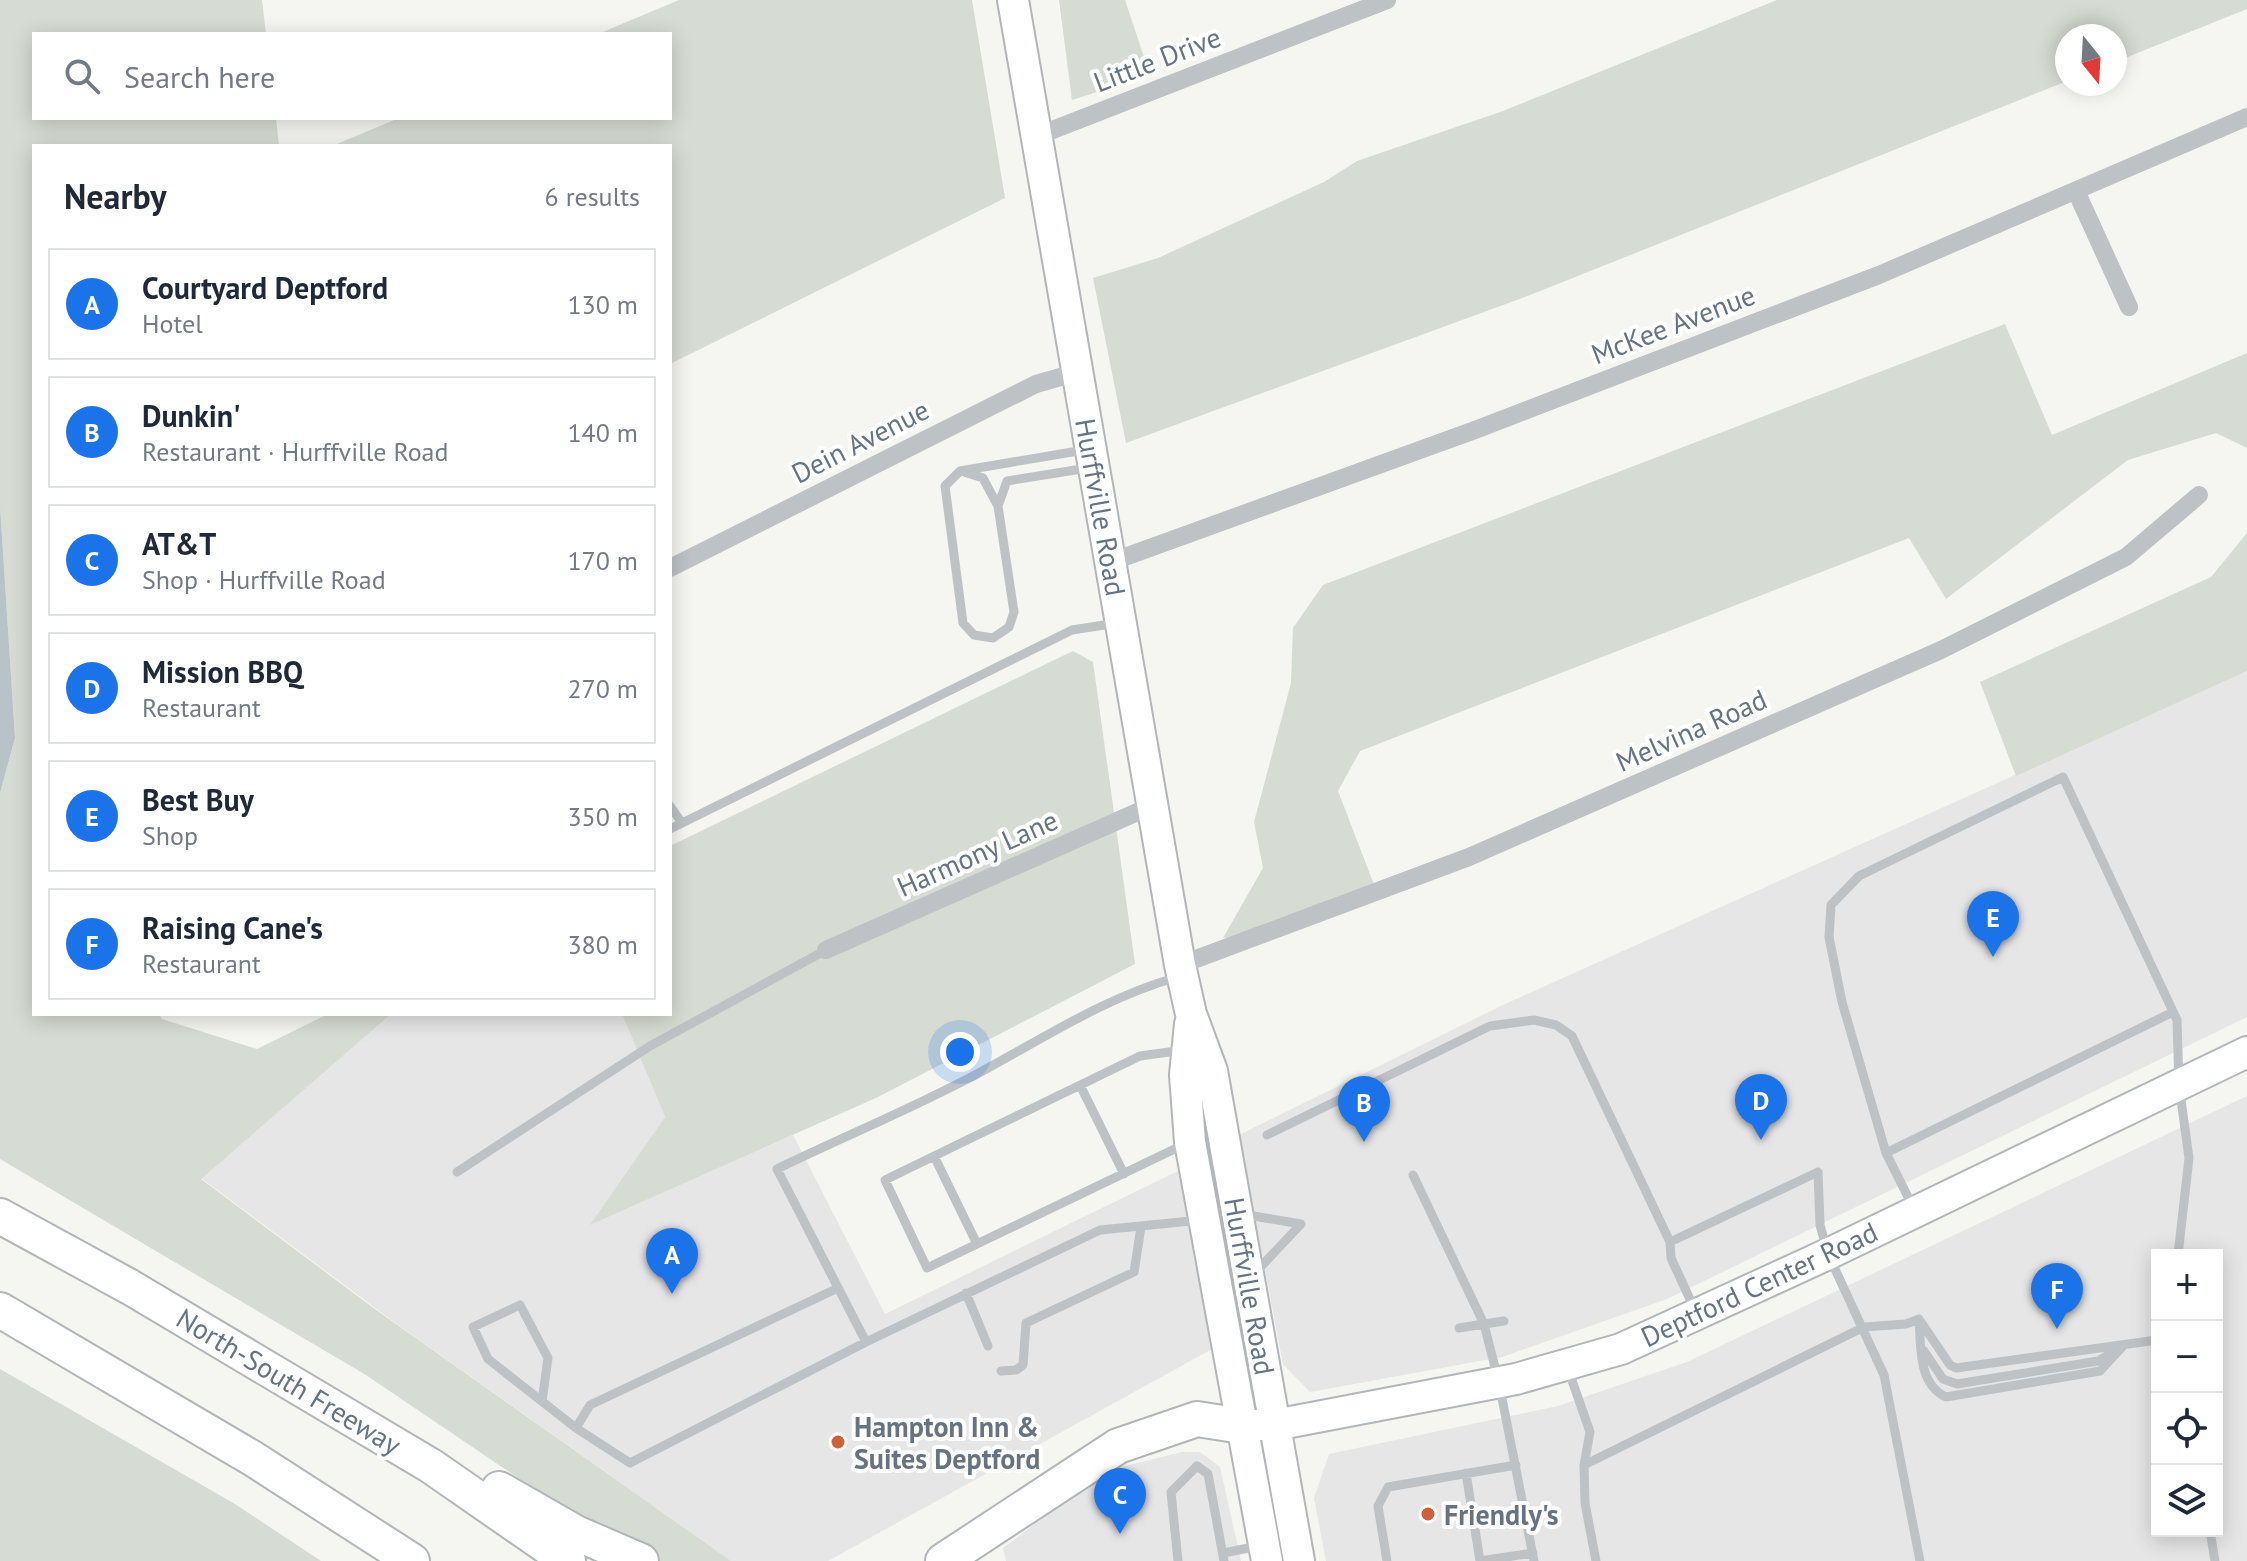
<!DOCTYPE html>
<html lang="en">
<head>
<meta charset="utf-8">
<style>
	:root { --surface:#fff; --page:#f2f2f3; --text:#1f2937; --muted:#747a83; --line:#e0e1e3; --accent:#1a73e8 }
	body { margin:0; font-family:"PT Sans",sans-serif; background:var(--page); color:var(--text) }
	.controls { position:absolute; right:24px; bottom:24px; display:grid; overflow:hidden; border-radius:0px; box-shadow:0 4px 20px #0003 }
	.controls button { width:72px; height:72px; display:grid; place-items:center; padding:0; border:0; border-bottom:2px solid var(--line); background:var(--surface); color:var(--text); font:40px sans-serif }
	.compass { position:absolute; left:2055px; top:24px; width:72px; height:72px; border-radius:50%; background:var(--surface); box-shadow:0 4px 20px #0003; rotate:162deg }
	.you { position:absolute; left:960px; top:1052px; width:28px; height:28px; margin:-20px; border:6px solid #fff; border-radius:50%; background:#1a73e8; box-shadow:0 0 0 12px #1a73e833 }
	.badge { display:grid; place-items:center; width:52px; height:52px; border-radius:50%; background:var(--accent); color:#fff; font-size:26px; font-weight:700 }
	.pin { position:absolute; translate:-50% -66px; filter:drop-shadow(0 2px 4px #0008) }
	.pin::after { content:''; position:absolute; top:42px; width:28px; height:24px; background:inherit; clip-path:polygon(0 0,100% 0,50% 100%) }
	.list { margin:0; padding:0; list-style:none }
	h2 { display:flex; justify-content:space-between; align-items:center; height:104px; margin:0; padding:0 32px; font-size:34px }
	h2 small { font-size:26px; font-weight:400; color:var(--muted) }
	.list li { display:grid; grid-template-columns:52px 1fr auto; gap:24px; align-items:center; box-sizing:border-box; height:112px; margin:0 16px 16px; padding:0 16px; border:2px solid var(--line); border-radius:0px }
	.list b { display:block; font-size:30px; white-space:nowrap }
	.list p { margin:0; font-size:26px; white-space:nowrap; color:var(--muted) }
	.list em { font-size:26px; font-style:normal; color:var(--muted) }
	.icon { flex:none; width:44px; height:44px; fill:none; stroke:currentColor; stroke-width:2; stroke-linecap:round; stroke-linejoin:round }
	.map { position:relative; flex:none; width:2247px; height:1561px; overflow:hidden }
	.search { position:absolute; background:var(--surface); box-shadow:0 4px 20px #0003; left:32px; top:32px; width:640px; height:88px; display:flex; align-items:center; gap:20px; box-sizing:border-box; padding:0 28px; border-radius:0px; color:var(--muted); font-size:30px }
	.panel { position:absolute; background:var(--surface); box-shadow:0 4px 20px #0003; left:32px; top:144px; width:640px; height:872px; border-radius:0px }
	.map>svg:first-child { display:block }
	.built { fill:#e5e6e5; fill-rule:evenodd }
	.green { fill:#d6dbd3 }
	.water { fill:#b9c2c7 }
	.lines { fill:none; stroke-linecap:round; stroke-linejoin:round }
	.primary-casing { stroke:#b2b6b9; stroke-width:34 }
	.highway-casing { stroke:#b3b6b9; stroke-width:38 }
	.lane { stroke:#bec2c5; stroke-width:9 }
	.street { stroke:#bec2c5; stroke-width:18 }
	.primary { stroke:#fff; stroke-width:30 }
	.highway { stroke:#fff; stroke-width:34 }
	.poi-dot { fill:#cf6037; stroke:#fff; stroke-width:3 }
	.labels { text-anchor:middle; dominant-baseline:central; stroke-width:8; stroke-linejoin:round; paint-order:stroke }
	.street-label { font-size:28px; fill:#67747f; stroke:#fff }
	.poi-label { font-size:28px; font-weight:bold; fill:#67747f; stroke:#fff; text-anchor:start }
</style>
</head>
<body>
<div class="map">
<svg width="2247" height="1561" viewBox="0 0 2247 1561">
	<rect width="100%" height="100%" fill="#f5f5f1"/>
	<path class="built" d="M2247,671V1017L1667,1299L1502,1357L1310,1392L1283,1364L1239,1135L1505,1004Z
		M391,1014H622L665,1117L592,1224L793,1135L885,1314L1180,1170L1212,1349L828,1561H731L394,1322L201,1178Z
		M2247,1096V1561H1326L1314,1498L1329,1454L1558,1406L1687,1362ZM2157,1255H2217V1531H2157Z
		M1182,1452H1200L1220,1467L1241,1561H1006L1003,1548L1105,1471Z"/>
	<path class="green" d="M0,0H262L266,34H34V118H276L279,146H34V1014H159L162,1019L257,1049L328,1014H391L201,1179L372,1307L731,1561H641L366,1375L0,1159V793L15,738L0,505Z
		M679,0H972L1005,198L670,364V146H332L399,118H670V34H598Z
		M1059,0H1125L1150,75L1072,100Z
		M1777,0H2247V9L2115,62V36H2067V81L1525,297L1126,443L1093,278L1158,258L1324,182L1357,161L1503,111Z
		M2005,324L2052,435L2247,353V448L2216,433L2128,460L1946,599L1909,538L1360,751L1338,791L1378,895L1273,935L1223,938L1263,868L1254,822L1291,683L1293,628L1323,585Z
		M2247,533V671L2016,776L1980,682L2211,577Z
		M1073,651L1093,662L1135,964L878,1097L590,1225L665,1117L622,1014H670V846Z
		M0,1369L235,1504L321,1561H0Z"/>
	<path class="water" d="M0,505L15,738L0,793Z"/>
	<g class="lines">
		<g class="primary-casing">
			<path id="primary" d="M1013,0L1180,965L1191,1014L1212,1071L1299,1561
				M1190,1024L1185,1075L1190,1142L1267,1561
				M1256,1425H1275L1516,1379L1621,1349L1828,1254L2247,1052"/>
		</g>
		<g class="highway-casing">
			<path id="highway" d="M0,1216L130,1287L431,1466L568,1561
				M0,1310L252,1458L412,1561
				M499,1489L576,1533L641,1561
				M943,1561L1118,1446L1197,1419L1242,1426"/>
		</g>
		<path class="lane" d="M1084,450L960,471L945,486L963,623L974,635L993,638L1009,627L1014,612L998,506L1007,481L1088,468
			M964,472L983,478L998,506
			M670,806L682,823
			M670,829L1072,630L1117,623
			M1178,977C1105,997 1041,1040 975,1075C911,1109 843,1137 777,1169L866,1342L1100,1230L1201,1220
			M1184,1050L1140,1056L885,1180L927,1268L1187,1143
			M1080,1085L1124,1174
			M1267,1135L1490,1026L1534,1020L1556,1025L1572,1036L1670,1242L1671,1258L1694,1308
			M1886,1153L2173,1012
			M934,1156L977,1244
			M457,1172L650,1046L826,950
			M1413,1175L1484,1324L1459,1328
			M1913,1207L1886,1153L1842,1002L1829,937L1831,905L1859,876L2063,777L2177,1020L2179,1085L2189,1158L2178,1255
			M1242,1214L1301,1224
			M1670,1242L1818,1172L1820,1225L1828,1254L1884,1375L1920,1561
			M1254,1274L1301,1224
			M966,1293L988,1346
			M1919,1319C1921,1347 1918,1384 1946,1397L2100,1371L2124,1345
			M1504,1321L1484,1324L1499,1383L1534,1561
			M1921,1322L1950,1365L1956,1368L2157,1340
			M1924,1351L1943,1379L1957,1384L2098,1361L2113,1352
			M1568,1369L1590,1432L1584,1465L1585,1503L1596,1561
			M1001,1371L1016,1370L1023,1365L1026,1323L1134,1272L1141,1227
			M542,1401L548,1358L520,1305L473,1327L488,1359L576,1428L590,1405L838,1288
			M576,1428L630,1463L866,1342
			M1584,1465L1864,1327L1906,1324L1919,1319
			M1466,1473L1480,1561
			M2210,1531L2215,1561
			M1223,1553L1259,1546
			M1178,1561L1171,1492L1197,1466L1208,1474L1224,1561
			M1387,1561L1378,1506L1388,1487L1516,1465
			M1480,1561L1533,1553"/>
		<path class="street" d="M1037,136L1387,0
			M2076,191L2129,307
			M1111,562L1475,430L1879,275L2247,117
			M670,568L1036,384L1078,372
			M826,950L1151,806
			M1180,965L1469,857L1941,650L2126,557L2199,495"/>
		<use href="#primary" class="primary"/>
		<use href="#highway" class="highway"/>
	</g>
	<g class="poi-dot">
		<circle cx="838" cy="1442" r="8"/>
		<circle cx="1428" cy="1514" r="8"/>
	</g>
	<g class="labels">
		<g class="street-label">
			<text transform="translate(1157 59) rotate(-21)">Little Drive</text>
			<text transform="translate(1673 324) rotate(-21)">McKee Avenue</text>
			<text transform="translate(860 441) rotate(-27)">Dein Avenue</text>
			<text transform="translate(1101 507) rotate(80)">Hurffville Road</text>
			<text transform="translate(1691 730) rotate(-24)">Melvina Road</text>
			<text transform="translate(977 853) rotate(-24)">Harmony Lane</text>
			<text transform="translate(1759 1284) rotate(-25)">Deptford Center Road</text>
			<text transform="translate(1250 1286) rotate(80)">Hurffville Road</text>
			<text transform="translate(289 1381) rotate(31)">North-South Freeway</text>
		</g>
		<g class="poi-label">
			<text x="854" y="1426">Hampton Inn &amp;<tspan x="854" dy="32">Suites Deptford</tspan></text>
			<text x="1444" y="1514">Friendly's</text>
		</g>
	</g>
</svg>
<div class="controls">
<button>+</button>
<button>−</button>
<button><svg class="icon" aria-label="locate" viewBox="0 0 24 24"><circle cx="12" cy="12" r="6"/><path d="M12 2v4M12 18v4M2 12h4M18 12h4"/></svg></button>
<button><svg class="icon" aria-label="layers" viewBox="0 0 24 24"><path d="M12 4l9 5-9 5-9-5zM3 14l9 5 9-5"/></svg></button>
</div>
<svg class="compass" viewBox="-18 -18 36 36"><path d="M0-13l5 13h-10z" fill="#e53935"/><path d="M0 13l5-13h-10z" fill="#747a83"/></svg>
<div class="you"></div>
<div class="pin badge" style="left:672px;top:1294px">A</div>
<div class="pin badge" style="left:1364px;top:1142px">B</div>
<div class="pin badge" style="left:1120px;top:1534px">C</div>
<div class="pin badge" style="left:1761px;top:1140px">D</div>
<div class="pin badge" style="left:1993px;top:957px">E</div>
<div class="pin badge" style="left:2057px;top:1329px">F</div>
<div class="search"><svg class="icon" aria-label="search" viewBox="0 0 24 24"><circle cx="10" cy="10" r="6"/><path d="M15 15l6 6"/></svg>Search here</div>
<section class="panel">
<h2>Nearby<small>6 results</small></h2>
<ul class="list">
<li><span class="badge">A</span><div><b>Courtyard Deptford</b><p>Hotel</p></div><em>130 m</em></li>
<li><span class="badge">B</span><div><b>Dunkin'</b><p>Restaurant · Hurffville Road</p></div><em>140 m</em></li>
<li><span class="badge">C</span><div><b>AT&amp;T</b><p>Shop · Hurffville Road</p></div><em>170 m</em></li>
<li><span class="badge">D</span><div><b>Mission BBQ</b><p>Restaurant</p></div><em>270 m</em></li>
<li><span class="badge">E</span><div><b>Best Buy</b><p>Shop</p></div><em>350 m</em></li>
<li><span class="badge">F</span><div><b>Raising Cane's</b><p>Restaurant</p></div><em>380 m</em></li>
</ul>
</section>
</div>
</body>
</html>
